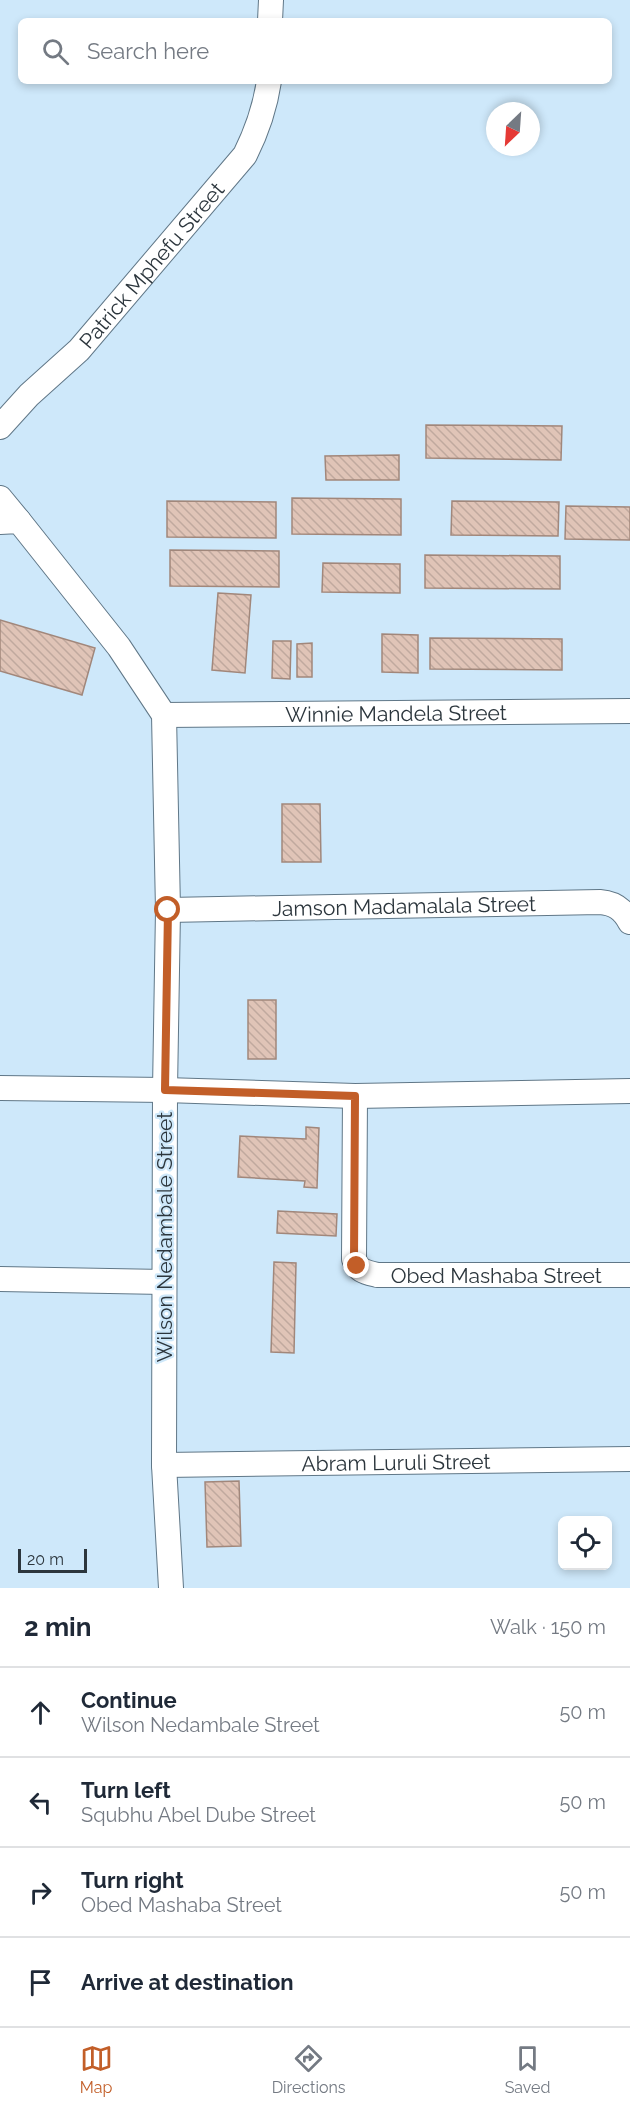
<!DOCTYPE html>
<html lang="en">
<head>
<meta charset="utf-8">
<style>
	:root { --surface:#fff; --page:#f6f6f7; --text:#1f2937; --muted:#747a83; --line:#e0e1e3; --accent:#c25e28 }
	body { margin:0; font-family:Raleway,sans-serif; background:var(--page); color:var(--text) }
	.controls { position:absolute; right:18px; bottom:18px; display:grid; overflow:hidden; border-radius:9px; box-shadow:0 3px 9px #0003 }
	.controls button { width:54px; height:54px; display:grid; place-items:center; padding:0; border:0; border-bottom:2px solid var(--line); background:var(--surface); color:var(--text); font:30px sans-serif }
	.compass { position:absolute; left:486px; top:102px; width:54px; height:54px; border-radius:50%; background:var(--surface); box-shadow:0 3px 9px #0003; rotate:205deg }
	.scale { position:absolute; left:18px; bottom:15px; width:69px; box-sizing:border-box; padding-left:6px; border:3px solid #2c363d; border-top:0; font-size:16px; line-height:21px; white-space:nowrap; color:#2c363d; -webkit-text-stroke:4px #cee8fa; paint-order:stroke }
	.stop { position:absolute; width:18px; height:18px; margin:-14px; border:4px solid #c25e28; border-radius:50%; background:#fff }
	.stop.end { background:#c25e28; border-color:#fff; box-shadow:0 2px 6px #0008 }
	.list { margin:0; padding:0; list-style:none }
	h2 { display:flex; justify-content:space-between; align-items:center; height:78px; margin:0; padding:0 24px; font-size:26px }
	h2 small { font-size:20px; font-weight:400; color:var(--muted) }
	.list li { display:grid; grid-template-columns:39px 1fr auto; gap:18px; align-items:center; box-sizing:border-box; height:90px; padding:0 24px; border-top:2px solid var(--line) }
	.list b { display:block; font-size:22px; white-space:nowrap }
	.list p { margin:0; font-size:20px; white-space:nowrap; color:var(--muted) }
	.list em { font-size:20px; font-style:normal; color:var(--muted) }
	.icon { flex:none; width:33px; height:33px; fill:none; stroke:currentColor; stroke-width:2; stroke-linecap:round; stroke-linejoin:round }
	.map { position:relative; flex:none; width:630px; height:1588px; overflow:hidden }
	.search { position:absolute; background:var(--surface); box-shadow:0 3px 9px #0003; left:18px; right:18px; top:18px; height:66px; display:flex; align-items:center; gap:15px; box-sizing:border-box; padding:0 21px; border-radius:9px; color:var(--muted); font-size:22px }
	.sheet { height:438px; background:var(--surface) }
	nav { display:flex; justify-content:space-around; align-items:center; box-sizing:border-box; height:84px; border-top:2px solid var(--line); background:var(--surface); font-size:16px; color:var(--muted) }
	nav a { display:grid; justify-items:center; gap:3px }
	nav .on { color:var(--accent) }
	.map>svg:first-child { display:block }
	.building { fill:url(#building-back-hatch); stroke:#a1877b; stroke-width:1.5 }
	.lines { fill:none; stroke-linecap:round; stroke-linejoin:round }
	.street-casing { stroke:#607787; stroke-width:26 }
	.street { stroke:#fff; stroke-width:24 }
	.route { stroke:#c25e28; stroke-width:8 }
	.labels { text-anchor:middle; dominant-baseline:central; stroke-width:4.5; stroke-linejoin:round; paint-order:stroke }
	.street-label { font-size:21px; fill:#2c363d; stroke:#cee8fa }
</style>
</head>
<body>
<div class="map">
<svg width="630" height="1588" viewBox="0 0 630 1588">
	<defs>
		<pattern id="building-back-hatch" width="6" height="6" patternUnits="userSpaceOnUse" patternTransform="scale(1.5)"><rect width="6" height="6" fill="#e0c4b7"/><path d="M-1 5l2 2M0 0l6 6M5-1l2 2" fill="none" stroke="#c0a99e"/></pattern>
	</defs>
	<rect width="100%" height="100%" fill="#cee8fa"/>
	<path class="building" d="M426,425L562,426L561,460L426,458Z
		M399,455V480H326L325,456Z
		M292,498L401,499V535L292,534Z
		M167,501L276,502V538L167,537Z
		M452,501L559,502L558,536L451,535Z
		M566,506L630,507V540L565,539Z
		M170,550L279,551V587L170,586Z
		M425,555L560,556V589L425,588Z
		M323,563L400,564V593L322,592Z
		M218,593L251,595L245,673L212,670Z
		M0,620L95,648L82,695L0,671Z
		M382,634L418,635V673L382,672Z
		M430,638L562,639V670L430,669Z
		M273,641H291L290,679L272,678Z
		M312,643V677H297V644Z
		M282,804H320L321,862H282Z
		M248,1000H276V1059H248Z
		M306,1127L319,1128L317,1188L304,1187L305,1181L238,1177L240,1136L306,1139Z
		M278,1211L337,1214L336,1236L277,1233Z
		M274,1262L296,1263L294,1353L271,1352Z
		M239,1481L241,1546L207,1547L205,1482Z"/>
	<g class="lines">
		<g class="street-casing">
			<g id="street">
				<path d="M270,21L271,0"/>
				<path id="s1" d="M0,427L29,395L79,350L245,155C257,131 265,108 269,81"/>
				<path d="M0,498L19,521"/>
				<path d="M0,522L19,521L119,647L164,715L168,910L165,1090L164,1465L171,1588"/>
				<path id="s2" d="M164,715L630,711"/>
				<path id="s3" d="M168,910L600,902C614,903 623,909 630,922"/>
				<path d="M0,1088L165,1090L355,1096L630,1091"/>
				<path id="s4" d="M355,1096L354,1259C358,1271 365,1272 377,1275H630"/>
				<path d="M0,1279L164,1282"/>
				<path id="s5" d="M164,1465L630,1459"/>
			</g>
		</g>
		<use href="#street" class="street"/>
	</g>
	<g class="lines">
		<path class="route" d="M168,910L165,1090L355,1096L354,1259L357,1266"/>
	</g>
	<g class="labels">
		<g class="street-label">
			<text stroke="none"><textPath href="#s1" startOffset="222">Patrick Mphefu Street</textPath></text>
			<text stroke="none"><textPath href="#s2" startOffset="232">Winnie Mandela Street</textPath></text>
			<text stroke="none"><textPath href="#s3" startOffset="236">Jamson Madamalala Street</textPath></text>
			<text transform="translate(164 1237) rotate(-90)">Wilson Nedambale Street</text>
			<text stroke="none"><textPath href="#s4" startOffset="312">Obed Mashaba Street</textPath></text>
			<text stroke="none"><textPath href="#s5" startOffset="232">Abram Luruli Street</textPath></text>
		</g>
	</g>
</svg>
<div class="controls">
<button><svg class="icon" aria-label="locate" viewBox="0 0 24 24"><circle cx="12" cy="12" r="6"/><path d="M12 2v4M12 18v4M2 12h4M18 12h4"/></svg></button>
</div>
<svg class="compass" viewBox="-18 -18 36 36"><path d="M0-13l5 13h-10z" fill="#e53935"/><path d="M0 13l5-13h-10z" fill="#747a83"/></svg>
<div class="scale">20 m</div>
<div class="stop" style="left:168px;top:910px"></div>
<div class="stop end" style="left:357px;top:1266px"></div>
<div class="search"><svg class="icon" aria-label="search" viewBox="0 0 24 24"><circle cx="10" cy="10" r="6"/><path d="M15 15l6 6"/></svg>Search here</div>
</div>
<section class="sheet">
<h2>2 min<small>Walk · 150 m</small></h2>
<ul class="list">
<li><svg class="icon" aria-label="ahead" viewBox="0 0 24 24"><path d="M12 20V5M6 11l6-6 6 6"/></svg><div><b>Continue</b><p>Wilson Nedambale Street</p></div><em>50 m</em></li>
<li><svg class="icon" aria-label="left" viewBox="0 0 24 24"><path d="M17 20v-9H6M10 6l-5 5 5 5"/></svg><div><b>Turn left</b><p>Squbhu Abel Dube Street</p></div><em>50 m</em></li>
<li><svg class="icon" aria-label="right" viewBox="0 0 24 24"><path d="M7 20v-9h11M14 6l5 5-5 5"/></svg><div><b>Turn right</b><p>Obed Mashaba Street</p></div><em>50 m</em></li>
<li><svg class="icon" aria-label="arrive" viewBox="0 0 24 24"><path d="M6 21V4h12l-3 4 3 4H6"/></svg><div><b>Arrive at destination</b></div></li>
</ul>
</section>
<nav>
<a class="on"><svg class="icon" aria-label="map" viewBox="0 0 24 24"><path d="M3 6l6-2 6 2 6-2v14l-6 2-6-2-6 2zM9 4v14M15 6v14"/></svg>Map</a>
<a><svg class="icon" aria-label="directions" viewBox="0 0 24 24"><path d="M12 3l9 9-9 9-9-9zM9 14v-3h6M13 9l2 2-2 2"/></svg>Directions</a>
<a><svg class="icon" aria-label="saved" viewBox="0 0 24 24"><path d="M7 4h10v16l-5-4-5 4z"/></svg>Saved</a>
</nav>
</body>
</html>
